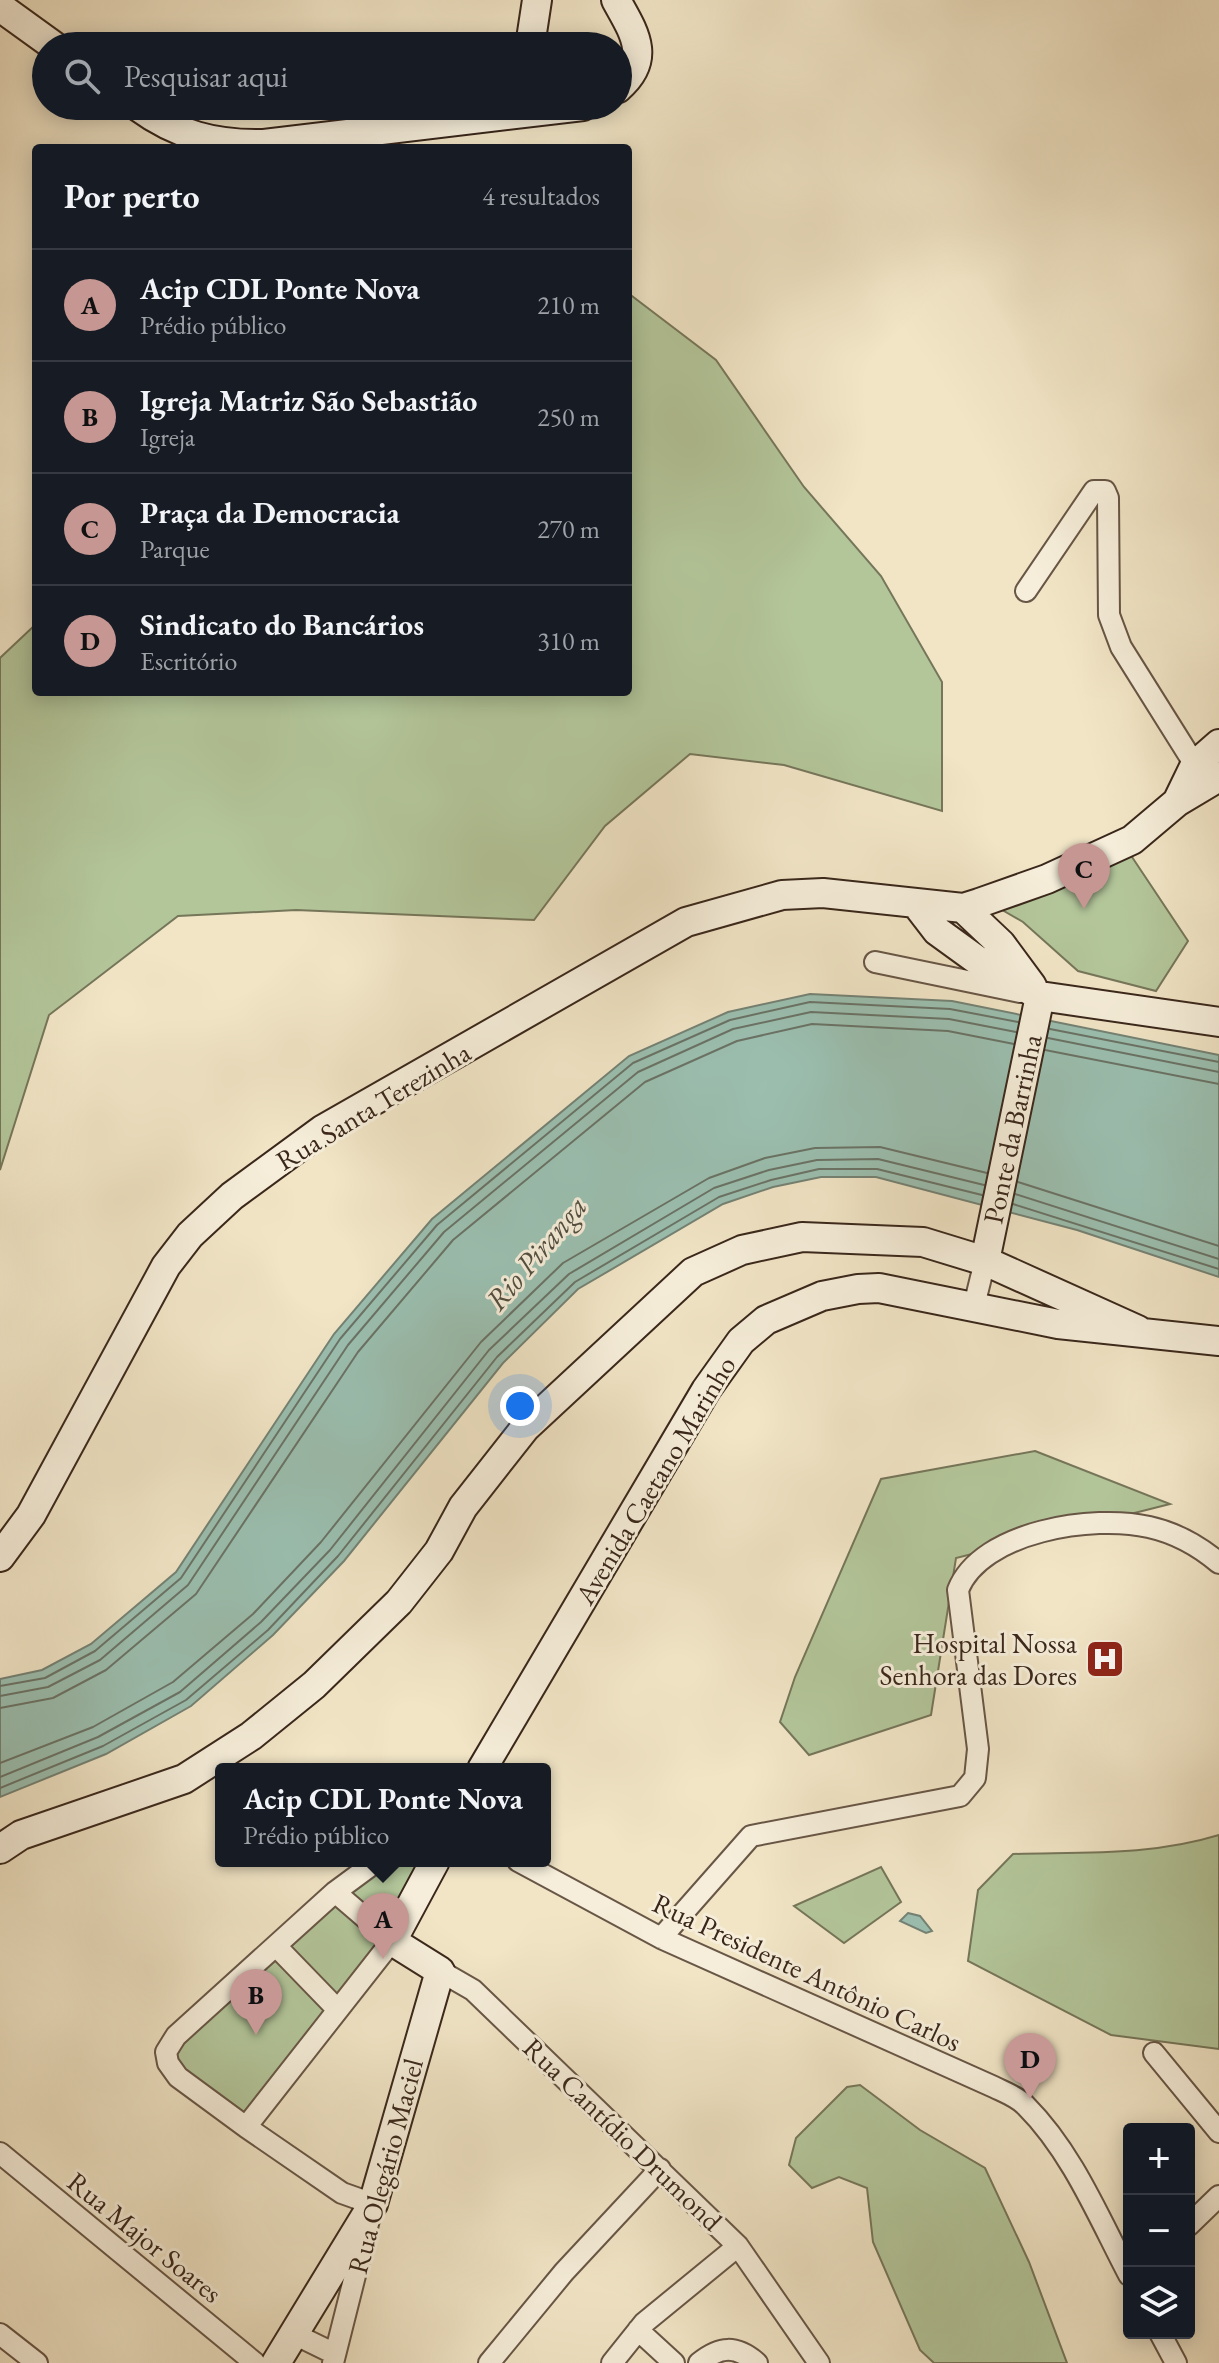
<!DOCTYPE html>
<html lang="pt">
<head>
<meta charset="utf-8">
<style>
	:root { --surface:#171b24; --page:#242831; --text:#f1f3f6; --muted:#9ea1a6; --line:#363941; --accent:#c59692 }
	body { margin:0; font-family:"EB Garamond",serif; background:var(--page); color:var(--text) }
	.controls { position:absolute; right:24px; bottom:24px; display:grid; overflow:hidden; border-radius:8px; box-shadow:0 4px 20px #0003 }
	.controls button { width:72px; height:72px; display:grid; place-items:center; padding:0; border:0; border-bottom:2px solid var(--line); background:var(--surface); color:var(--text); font:40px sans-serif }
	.you { position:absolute; left:520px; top:1406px; width:28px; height:28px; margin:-20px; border:6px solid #fff; border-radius:50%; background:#1a73e8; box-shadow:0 0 0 12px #1a73e833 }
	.badge { display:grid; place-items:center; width:52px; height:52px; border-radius:50%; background:var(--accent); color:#111; font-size:26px; font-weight:700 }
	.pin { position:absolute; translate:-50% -66px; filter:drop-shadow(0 2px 4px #0008) }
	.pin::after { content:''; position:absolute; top:42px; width:28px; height:24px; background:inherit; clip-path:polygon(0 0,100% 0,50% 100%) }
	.popup { position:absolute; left:215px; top:1763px; width:336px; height:104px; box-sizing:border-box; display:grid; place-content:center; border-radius:8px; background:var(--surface); filter:drop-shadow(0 2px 6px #0005); font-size:26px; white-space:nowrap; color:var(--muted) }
	.popup b { font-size:30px; color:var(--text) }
	.popup::after { content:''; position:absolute; left:50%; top:100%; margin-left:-16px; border:16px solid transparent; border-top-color:var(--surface) }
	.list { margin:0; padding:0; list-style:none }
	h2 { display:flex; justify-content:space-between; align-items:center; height:104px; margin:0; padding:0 32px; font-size:34px }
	h2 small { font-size:26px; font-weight:400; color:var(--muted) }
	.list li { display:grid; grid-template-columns:52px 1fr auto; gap:24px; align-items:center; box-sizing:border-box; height:112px; padding:0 32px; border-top:2px solid var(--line) }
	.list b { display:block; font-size:30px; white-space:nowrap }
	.list p { margin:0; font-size:26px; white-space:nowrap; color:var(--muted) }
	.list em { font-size:26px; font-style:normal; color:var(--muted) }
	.icon { flex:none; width:44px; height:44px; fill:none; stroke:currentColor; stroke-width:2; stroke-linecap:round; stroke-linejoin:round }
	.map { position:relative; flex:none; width:1219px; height:2363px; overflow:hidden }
	.search { position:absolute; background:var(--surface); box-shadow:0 4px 20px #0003; left:32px; top:32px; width:600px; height:88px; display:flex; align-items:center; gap:20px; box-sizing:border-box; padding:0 28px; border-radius:44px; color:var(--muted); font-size:30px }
	.panel { position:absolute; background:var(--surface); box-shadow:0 4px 20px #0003; left:32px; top:144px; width:600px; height:552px; border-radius:8px }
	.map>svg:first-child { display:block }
	.green { fill:#b3c69a; stroke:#76765a; stroke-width:2 }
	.water { fill:#9bbfb0; stroke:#748274; stroke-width:2 }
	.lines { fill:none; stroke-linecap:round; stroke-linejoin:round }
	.shore { stroke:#6a7366; stroke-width:2 }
	.street-casing { stroke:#685646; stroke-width:24 }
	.secondary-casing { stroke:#3a271b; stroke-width:32 }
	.street { stroke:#f6eeda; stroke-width:20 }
	.secondary { stroke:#f6eeda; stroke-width:28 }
	.labels { text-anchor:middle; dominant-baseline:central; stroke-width:6; stroke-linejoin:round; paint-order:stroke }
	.street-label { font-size:28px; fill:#3a271b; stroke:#f6eeda }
	.poi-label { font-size:28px; fill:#3a271b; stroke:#f6eeda; text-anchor:end }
	.water-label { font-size:30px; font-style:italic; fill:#524d40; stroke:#f6eeda }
</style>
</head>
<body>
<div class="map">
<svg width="1219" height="2363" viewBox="0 0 1219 2363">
	<rect width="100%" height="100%" fill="#f1e5c6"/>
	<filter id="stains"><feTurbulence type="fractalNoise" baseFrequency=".0025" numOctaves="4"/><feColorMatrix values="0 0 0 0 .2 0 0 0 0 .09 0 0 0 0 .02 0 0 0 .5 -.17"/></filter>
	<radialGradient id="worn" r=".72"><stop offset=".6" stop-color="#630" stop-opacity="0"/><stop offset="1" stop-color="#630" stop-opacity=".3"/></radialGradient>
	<path class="green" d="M628,293L716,360L804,487L881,576L942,682V811L784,765L690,754L605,826L534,920L296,910L178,916L49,1015L0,1170V658L36,624V692H628Z
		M1118,836L1188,941L1156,991L1078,971L1023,922L978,896Z
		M1035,1451L1170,1504L956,1558L931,1715L809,1755L780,1722L795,1677L881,1479Z
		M1219,1835V2049L1111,2035L968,1961L978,1890L1013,1854C1083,1852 1151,1856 1219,1835Z
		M377,1861H433L424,1883L246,2127L170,2067L172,2039Z
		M881,1867L901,1902L844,1943L794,1906Z
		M860,2085L920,2130L985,2168L1029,2262L1067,2363H934L920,2350L873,2242L867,2188L839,2177L812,2188L789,2165L796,2138L847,2087Z"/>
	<path class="water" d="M810,994L952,1001L1219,1055V1277L1077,1230L876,1177H821L773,1187L723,1204L578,1289L503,1363L344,1561L273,1635L191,1706L106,1754L0,1797V1679L42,1670L91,1644L176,1572L334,1334L432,1219L629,1056L728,1012Z
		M908,1913L920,1916L932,1931L926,1933L900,1921Z"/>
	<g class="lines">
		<path class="shore" d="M1050,1029L1219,1062
			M1048,1038L1219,1072
			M1045,1050L1219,1084
			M1018,1182L1219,1246
			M1015,1194L1219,1259
			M1013,1204L1219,1269
			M0,1686L45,1678L95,1651L181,1578L340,1339L437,1225L633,1063L730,1020L810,1002L950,1009L1018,1022
			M0,1696L48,1687L100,1660L188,1585L348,1345L444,1232L638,1072L733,1029L811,1012L949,1019L1016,1032
			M0,1708L53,1698L106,1670L196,1594L358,1352L453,1240L645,1082L737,1041L812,1024L948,1031L1014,1044
			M0,1763L93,1727L173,1682L253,1614L321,1542L481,1342L563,1263L709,1178L765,1158L815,1148L880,1147L987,1173
			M0,1777L98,1737L180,1692L261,1622L330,1550L489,1350L569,1274L714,1188L769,1170L817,1160L878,1159L984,1185
			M0,1788L103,1746L186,1700L268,1630L338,1556L497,1357L575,1282L719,1197L771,1180L819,1169H877L982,1195"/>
		<g class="street-casing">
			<path id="street" d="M1026,591L1094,491H1105L1108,498L1109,615L1121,647L1195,765
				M875,962L1020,992
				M973,1310L985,1261
				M518,1861L661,1938L994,2087C1004,2092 1018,2097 1026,2106C1072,2152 1099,2218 1129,2275
				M661,1938L751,1836L960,1796L975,1778L978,1749L958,1590C981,1531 1094,1514 1149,1527C1176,1533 1199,1546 1219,1563
				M276,1946L337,2009
				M440,1971L473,1990L738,2246L819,2363
				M1154,2053L1219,2132
				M246,2127L392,1941L335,1892
				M0,2153L255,2363
				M1189,2225L1219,2196
				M638,2330L674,2363
				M1160,2333L1176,2363
				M0,2334L37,2363
				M294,2334L335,2354
				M333,2363L373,2204L342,2193L246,2127L178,2077L168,2063L166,2052L176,2036L335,1892L377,1861
				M489,2363L564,2272L660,2169
				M612,2363L644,2323L738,2246
				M699,2363C720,2346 736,2345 757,2363"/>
		</g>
		<g class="secondary-casing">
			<path id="secondary" d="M616,0C633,31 653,58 618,88
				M0,7L54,46
				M530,46L537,0
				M137,106C177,135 214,145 264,144L583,106
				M1177,802L1219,777
				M917,905L937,931L977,960L1040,996L1219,1022
				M963,908L1001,944L1032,986
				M985,1261L1040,996
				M0,1557L31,1515L166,1266L190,1235L232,1196L322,1130L686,922L782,895L823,893L963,908L979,903L1047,879L1132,840L1177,802L1195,765L1219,744
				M482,1769L706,1390L741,1341L766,1320L822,1296L858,1289L879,1288L1058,1324L1219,1341
				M0,1849L21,1835L184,1779L251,1736L314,1685L399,1602L439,1551L463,1507L525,1428L693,1272L742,1250L802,1237L923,1242L985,1261L1138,1330
				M276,2363L373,2204L440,1971L392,1941L435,1861"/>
		</g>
		<use href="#street" class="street"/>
		<use href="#secondary" class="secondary"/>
	</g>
	<defs>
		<g id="hospital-square" transform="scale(2)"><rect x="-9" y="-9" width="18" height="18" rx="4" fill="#8f2418" stroke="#f6eeda"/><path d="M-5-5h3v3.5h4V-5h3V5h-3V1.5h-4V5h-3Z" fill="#fff"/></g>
	</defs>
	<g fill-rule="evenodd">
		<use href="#hospital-square" x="1105" y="1659"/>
	</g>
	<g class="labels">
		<g class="street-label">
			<text transform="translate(373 1106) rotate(-31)">Rua Santa Terezinha</text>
			<text transform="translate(1012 1129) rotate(-78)">Ponte da Barrinha</text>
			<text transform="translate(655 1480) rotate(-59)">Avenida Caetano Marinho</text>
			<text transform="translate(807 1972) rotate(25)">Rua Presidente Antônio Carlos</text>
			<text transform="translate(623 2134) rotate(44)">Rua Cantídio Drumond</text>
			<text transform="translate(385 2166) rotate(-75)">Rua Olegário Maciel</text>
			<text transform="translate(145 2237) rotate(39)">Rua Major Soares</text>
		</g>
		<g class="poi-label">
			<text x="1077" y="1643">Hospital Nossa<tspan x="1077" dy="32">Senhora das Dores</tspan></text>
		</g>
		<g class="water-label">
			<text transform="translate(536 1253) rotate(-50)">Rio Piranga</text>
		</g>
	</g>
	<rect width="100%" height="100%" filter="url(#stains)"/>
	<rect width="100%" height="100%" fill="url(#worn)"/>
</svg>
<div class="controls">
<button>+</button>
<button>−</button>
<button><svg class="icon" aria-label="layers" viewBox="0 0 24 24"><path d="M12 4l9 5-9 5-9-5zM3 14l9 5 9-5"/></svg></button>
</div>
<div class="you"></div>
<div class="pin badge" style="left:383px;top:1959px">A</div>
<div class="popup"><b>Acip CDL Ponte Nova</b>Prédio público</div>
<div class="pin badge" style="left:256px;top:2035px">B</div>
<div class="pin badge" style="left:1084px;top:909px">C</div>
<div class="pin badge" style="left:1030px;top:2099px">D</div>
<div class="search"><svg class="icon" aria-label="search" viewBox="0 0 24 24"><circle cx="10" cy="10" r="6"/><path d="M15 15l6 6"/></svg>Pesquisar aqui</div>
<section class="panel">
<h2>Por perto<small>4 resultados</small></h2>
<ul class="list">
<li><span class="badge">A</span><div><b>Acip CDL Ponte Nova</b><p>Prédio público</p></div><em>210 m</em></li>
<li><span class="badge">B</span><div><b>Igreja Matriz São Sebastião</b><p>Igreja</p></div><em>250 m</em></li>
<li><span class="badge">C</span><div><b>Praça da Democracia</b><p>Parque</p></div><em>270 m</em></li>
<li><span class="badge">D</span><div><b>Sindicato do Bancários</b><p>Escritório</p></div><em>310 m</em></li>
</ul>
</section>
</div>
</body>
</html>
